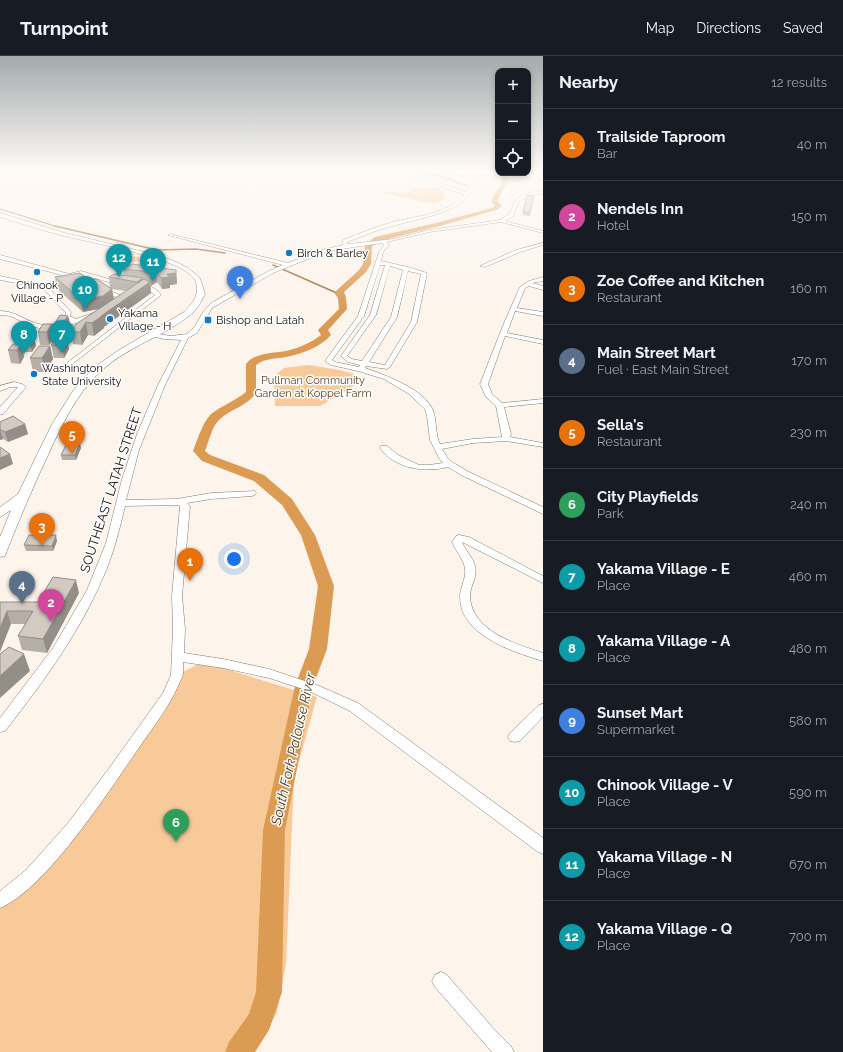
<!DOCTYPE html>
<html lang="en">
<head>
<meta charset="utf-8">
<style>
	:root { --surface:#171b24; --page:#20242c; --text:#f1f3f6; --muted:#9ea1a6; --line:#363941; --accent:#b45309 }
	body { margin:0; font-family:Raleway,sans-serif; background:var(--page); color:var(--text) }
	.controls { position:absolute; right:12px; top:12px; display:grid; overflow:hidden; border-radius:8px; box-shadow:0 2px 6px #0003 }
	.controls button { width:36px; height:36px; display:grid; place-items:center; padding:0; border:0; border-bottom:1px solid var(--line); background:var(--surface); color:var(--text); font:20px sans-serif }
	.you { position:absolute; left:234px; top:503px; width:14px; height:14px; margin:-10px; border:3px solid #fff; border-radius:50%; background:#1a73e8; box-shadow:0 0 0 6px #1a73e833 }
	.badge { display:grid; place-items:center; width:26px; height:26px; border-radius:50%; background:var(--accent); color:#fff; font-size:13px; font-weight:700 }
	.pin { position:absolute; translate:-50% -33px; filter:drop-shadow(0 1px 2px #0008) }
	.pin::after { content:''; position:absolute; top:21px; width:14px; height:12px; background:inherit; clip-path:polygon(0 0,100% 0,50% 100%) }
	.list { margin:0; padding:0; list-style:none }
	h2 { display:flex; justify-content:space-between; align-items:center; height:52px; margin:0; padding:0 16px; font-size:17px }
	h2 small { font-size:13px; font-weight:400; color:var(--muted) }
	.list li { display:grid; grid-template-columns:26px 1fr auto; gap:12px; align-items:center; box-sizing:border-box; height:72px; padding:0 16px; border-top:1px solid var(--line) }
	.list b { display:block; font-size:15px; white-space:nowrap }
	.list p { margin:0; font-size:13px; white-space:nowrap; color:var(--muted) }
	.list em { font-size:13px; font-style:normal; color:var(--muted) }
	.icon { flex:none; width:22px; height:22px; fill:none; stroke:currentColor; stroke-width:2; stroke-linecap:round; stroke-linejoin:round }
	.map { position:relative; flex:none; width:543px; height:996px; overflow:hidden }
	header { display:flex; align-items:center; gap:24px; box-sizing:border-box; height:56px; padding:0 20px; background:var(--surface); border-bottom:1px solid var(--line) }
	header strong { font-size:19px }
	nav { display:flex; gap:22px; margin-inline-start:auto; font-size:14px }
	main { display:flex }
	aside { flex:1; background:var(--surface) }
	.map>svg:first-child { display:block }
	.green { fill:#f8ca9a }
	.lines { fill:none; stroke-linecap:round; stroke-linejoin:round }
	.stream-far1 { stroke:#9e703d; stroke-width:1 }
	.stream { stroke:#9e703d; stroke-width:1.5 }
	.river { fill:#db9b53; fill-rule:evenodd }
	.minor-casing { stroke:#827b73; stroke-width:1 }
	.major-casing { stroke:#827b73; stroke-width:1 }
	.minor { fill:#fff; fill-rule:evenodd }
	.major { fill:#fff; fill-rule:evenodd }
	.wall { fill:#b5afa7; fill-rule:evenodd }
	.shaded-wall { fill:#948e88 }
	.building { fill:#d3cbc2; stroke:#948e88 }
	.poi-dot { fill:#107ac4; stroke:#fff; stroke-width:1.5 }
	.labels { text-anchor:middle; dominant-baseline:central; stroke-width:3; stroke-linejoin:round; paint-order:stroke }
	.far-poi-label { font-size:11px; fill:#0e0b09; stroke:#fff; text-anchor:start }
	.far-park-label { font-size:11px; fill:#5a3e20; stroke:#fff }
	.street-label { font-size:13px; fill:#0e0b09; stroke:#fff }
	.water-label { font-size:14px; font-style:italic; fill:#523718; stroke:#fff }
</style>
</head>
<body>
<header>
<strong>Turnpoint</strong>
<nav><a>Map</a><a>Directions</a><a>Saved</a></nav>
</header>
<main>
<div class="map">
<svg width="543" height="996" viewBox="0 0 543 996">
	<rect width="100%" height="100%" fill="#fdf4ec"/>
	<path class="green" d="M405,115L482,116L480,119H455L451,122L470,129L468,130Z
		M411,132H440L446,142L435,148L383,137L393,135L405,138L410,135Z
		M126,199L138,201L141,205L128,207L109,206L111,201Z
		M309,309L340,314L354,318L357,328L320,350H275L274,320L284,312Z
		M199,608L216,610L317,641L294,723L286,908L277,957L252,996H0V844L46,804L177,619Z"/>
	<g class="lines">
		<path class="stream-far1" d="M413,115L453,123V126L468,130
			M0,153L58,171"/>
		<path class="stream" d="M55,170L157,194L196,193L225,197
			M273,209L339,238"/>
		<path class="river" d="M506,117H512L508,121L509,123L497,145L502,150L496,154L440,170L380,185L372,190L371,208L366,216L344,236L346,241L347,253L328,274L331,279C321,291 301,298 286,301C275,303 265,302 256,309V337C247,350 231,353 220,363C212,370 209,385 205,395L210,399L264,419L292,443L315,479L334,530L327,593L313,630L285,774L282,936L269,974L255,996H225L229,986L249,958L256,936L263,774L295,630L309,593L318,530L301,479L282,449L254,425L202,405L193,395C197,384 203,366 211,358C221,350 235,345 246,336V308C256,295 276,298 290,294C301,291 312,286 321,279L318,274L339,253L338,242L335,238L336,235L359,214L363,208L365,189L375,181L436,167L492,152L495,150L491,145L503,123L502,121Z"/>
		<g class="minor-casing">
			<path id="minor" d="M386,115L428,123L466,136L484,115H488L463,145L453,152L431,160L381,173L347,186L348,188L394,183L429,174L500,164L509,158L516,143L528,137L543,135V137L530,139L519,145L513,160L505,165L543,175V177L501,166L429,176L387,186L389,189L383,196L381,205L408,211L427,217L417,266L390,311L387,313L366,310L365,312C385,319 424,333 433,354C437,365 435,378 440,388L473,383L502,381L496,350L486,341L480,328L504,267L520,231L529,225L543,221V225L532,227L543,230V234L529,230L525,232L517,252L543,256V260L515,255L507,277L543,284V288L505,280L488,328L492,338L502,347L543,343V347L504,351L511,378L510,381L543,387V391L506,385L473,387L442,393L447,401L452,406L467,415L543,451V458L461,419L448,411C425,417 395,413 380,392L381,390H387L398,399L419,409H429L443,407L439,402L430,384L427,360L425,353L409,338L384,323L358,315L331,309L325,305L358,260L379,196L384,189L382,187L328,195L273,217L212,252L197,277L188,282L165,329L139,394L126,444L177,443L211,437L255,435L256,437L255,439L252,440L211,443L187,447L190,450L182,540L185,573L184,597L223,603L269,613L317,629L358,647L543,782V798L538,796L350,655L309,635L269,622L223,612L183,606C183,611 184,616 182,621C172,647 154,670 138,693C109,735 46,833 0,852V835L26,814L68,767L110,711L163,637L171,619L173,573L172,540L180,450L177,449L125,450C120,471 115,492 107,512C83,572 45,624 5,675L0,676V662L53,592L87,534L106,487L122,423L137,378L158,329L181,284L164,283L149,279L152,277L171,280L187,278L195,270L203,256L211,247L269,215L283,209L168,179L170,178L288,207L325,193L344,189L342,187L343,184C360,177 376,171 393,166C417,160 447,158 465,139L426,125ZM380,209H385L370,259L341,300L348,306L360,309L359,311L335,306L332,304L364,260ZM390,210L403,214L391,261L362,305L352,303L347,300L376,259ZM408,215L421,218L411,266L385,309L369,306L397,261Z
				M543,187V189L520,196L485,211L480,210L516,194Z
				M0,199L69,218L81,215L126,228L123,230C110,227 86,218 75,220L82,223V225L80,226L58,218L0,203Z
				M0,220L47,230L71,256L70,260L76,263L101,254L104,256C92,265 49,276 35,271C22,268 14,258 0,259V255C16,255 25,265 39,268C49,271 60,267 70,264L65,262L66,257L43,232L0,224Z
				M137,229C146,228 156,231 161,239L71,309H67V307L155,239L148,233L137,231Z
				M99,232H103L120,239L123,245L118,251H114L113,250L117,245L116,241L99,234Z
				M14,326L22,328L26,331L3,358H0V351L18,331H10L0,335V330Z
				M459,479L469,481L543,520V527L462,486C465,494 473,501 475,510C478,521 470,530 470,540C471,575 516,588 543,597V605C513,596 459,579 460,540C460,533 464,526 465,519C467,506 457,498 452,486L456,480Z
				M543,648V661L520,685L515,686L510,685L508,681L510,677L539,649Z
				M441,916L447,919L493,972L511,990L514,996H492L435,931L432,925L435,919Z"/>
		</g>
		<g class="major-casing">
			<path id="major" d="M0,157L65,177L157,199L174,205L188,212L200,222L205,238C201,246 196,255 189,260C162,281 127,291 101,315C76,338 62,369 48,399C33,431 19,464 6,497L5,500L0,501V481L11,454L0,461V451L18,438L52,368L73,335L84,322L96,310L119,294L184,256C193,247 201,238 195,224C184,202 86,186 61,179C41,174 20,167 0,161Z"/>
		</g>
		<use href="#minor" class="minor"/>
		<use href="#major" class="major"/>
	</g>
	<path class="wall" d="M534,140L530,160L522,159L523,156Z
		M123,213L176,214L177,228L170,229V232L162,233L157,226L151,230V237L104,271V272L94,280L88,279L82,289L73,288L71,276L98,253L83,256L57,233L55,221L89,224L110,232L109,221L124,219ZM111,233L126,235L114,243L112,233Z
		M68,260L71,272L66,280H57L55,267Z
		M43,268L55,281L49,289H40L38,276Z
		M33,277L36,290L32,296H23L24,301L20,308L11,307L8,294L21,288L20,283Z
		M57,280L69,293L64,302H54L51,289Z
		M50,290L53,303L45,316H33L30,302Z
		M0,366L25,368L28,378L8,386L3,383L0,384Z
		M81,392L76,404H62L61,399Z
		M57,485L53,495H26L24,489Z
		M79,537L47,597L22,594L18,580L25,568H11L0,546H38Z"/>
	<path class="shaded-wall" d="M176,214L177,228L170,229V232L162,233L161,222L167,218Z
		M156,215L157,226L151,230L150,218Z
		M143,222L144,230L150,226L151,237L104,271V272L94,280L92,267L101,260L138,234L137,226Z
		M112,233L114,245L104,252L83,256L81,244Z
		M68,260L71,272L66,280L63,267Z
		M86,266L88,279L82,289L80,276Z
		M52,268L55,281L49,289L47,276Z
		M33,277L36,290L32,296L29,283Z
		M67,280L69,293L64,302L62,289Z
		M22,288L24,301L20,308L17,294Z
		M50,290L53,303L45,316L42,302Z
		M25,368L28,378L8,386L5,376Z
		M0,373L3,383L0,384Z
		M80,387L81,392L76,404L75,399Z
		M10,398L13,408L0,414V402Z
		M56,479L57,485L53,495L52,490Z
		M76,524L79,537L47,597L43,583Z
		M7,555L11,568L0,596V572Z
		M24,598L30,615L0,642V620Z"/>
	<path class="building" d="M527,139L534,140L530,156H523Z
		M132,208L176,214V217L167,218L169,221L161,222L156,215L150,218L142,215L123,213Z
		M80,217L89,224L97,223L112,233L103,240L81,244L55,221Z
		M114,218L143,222L137,226L109,221Z
		M144,223L150,226L101,260H102L92,267L86,266L80,276H71L76,268Z
		M60,259L68,260L63,267H55Z
		M43,268H52L47,276H38Z
		M25,277H33L29,283H20Z
		M57,280H67L62,289H51Z
		M13,288H22L17,294H8Z
		M39,290H50L42,302H30Z
		M13,360L25,368L5,376L0,373V366Z
		M67,387H80L75,399H61Z
		M0,391L10,398L0,402Z
		M29,479H56L52,490L24,489Z
		M53,521L76,524L43,583L18,580L33,555H7L0,572V546H38Z
		M9,591L24,598L0,620V598Z"/>
	<linearGradient id="sky" x2="0" y2="1"><stop stop-color="#a3aaac"/><stop offset="0.45" stop-color="#fefaf6"/><stop offset="1" stop-color="#fefaf6" stop-opacity="0"/></linearGradient>
	<rect width="543" height="254" fill="url(#sky)"/>
	<g class="poi-dot">
		<circle cx="289" cy="197" r="4"/>
		<circle cx="37" cy="216" r="4"/>
		<circle cx="110" cy="263" r="4"/>
		<rect x="204" y="260" width="8" height="8" rx="2"/>
		<circle cx="34" cy="318" r="4"/>
	</g>
	<g class="labels">
		<g class="far-poi-label">
			<text x="297" y="197">Birch &amp; Barley</text>
			<text x="37" y="229" text-anchor="middle">Chinook<tspan x="37" dy="13">Village - P</tspan></text>
			<text x="118" y="257">Yakama<tspan x="118" dy="13">Village - H</tspan></text>
			<text x="216" y="264">Bishop and Latah</text>
			<text x="42" y="312">Washington<tspan x="42" dy="13">State University</tspan></text>
		</g>
		<g class="far-park-label">
			<text x="313" y="324">Pullman Community<tspan x="313" dy="13">Garden at Koppel Farm</tspan></text>
		</g>
		<g class="street-label">
			<text transform="translate(111 434) rotate(-72)">SOUTHEAST LATAH STREET</text>
		</g>
		<g class="water-label">
			<text transform="translate(293 693) rotate(-77)">South Fork Palouse River</text>
		</g>
	</g>
</svg>
<div class="controls">
<button>+</button>
<button>−</button>
<button><svg class="icon" aria-label="locate" viewBox="0 0 24 24"><circle cx="12" cy="12" r="6"/><path d="M12 2v4M12 18v4M2 12h4M18 12h4"/></svg></button>
</div>
<div class="you"></div>
<div class="pin badge" style="left:190px;top:525px;background:#e8710a">1</div>
<div class="pin badge" style="left:51px;top:566px;background:#d1479c">2</div>
<div class="pin badge" style="left:42px;top:490px;background:#e8710a">3</div>
<div class="pin badge" style="left:22px;top:548px;background:#5c6f8a">4</div>
<div class="pin badge" style="left:72px;top:398px;background:#e8710a">5</div>
<div class="pin badge" style="left:176px;top:786px;background:#2e9e5b">6</div>
<div class="pin badge" style="left:62px;top:297px;background:#0f9aa8">7</div>
<div class="pin badge" style="left:24px;top:298px;background:#0f9aa8">8</div>
<div class="pin badge" style="left:240px;top:243px;background:#3f7fe0">9</div>
<div class="pin badge" style="left:85px;top:253px;background:#0f9aa8">10</div>
<div class="pin badge" style="left:153px;top:225px;background:#0f9aa8">11</div>
<div class="pin badge" style="left:119px;top:221px;background:#0f9aa8">12</div>
</div>
<aside>
<h2>Nearby<small>12 results</small></h2>
<ul class="list">
<li><span class="badge" style="background:#e8710a">1</span><div><b>Trailside Taproom</b><p>Bar</p></div><em>40 m</em></li>
<li><span class="badge" style="background:#d1479c">2</span><div><b>Nendels Inn</b><p>Hotel</p></div><em>150 m</em></li>
<li><span class="badge" style="background:#e8710a">3</span><div><b>Zoe Coffee and Kitchen</b><p>Restaurant</p></div><em>160 m</em></li>
<li><span class="badge" style="background:#5c6f8a">4</span><div><b>Main Street Mart</b><p>Fuel · East Main Street</p></div><em>170 m</em></li>
<li><span class="badge" style="background:#e8710a">5</span><div><b>Sella's</b><p>Restaurant</p></div><em>230 m</em></li>
<li><span class="badge" style="background:#2e9e5b">6</span><div><b>City Playfields</b><p>Park</p></div><em>240 m</em></li>
<li><span class="badge" style="background:#0f9aa8">7</span><div><b>Yakama Village - E</b><p>Place</p></div><em>460 m</em></li>
<li><span class="badge" style="background:#0f9aa8">8</span><div><b>Yakama Village - A</b><p>Place</p></div><em>480 m</em></li>
<li><span class="badge" style="background:#3f7fe0">9</span><div><b>Sunset Mart</b><p>Supermarket</p></div><em>580 m</em></li>
<li><span class="badge" style="background:#0f9aa8">10</span><div><b>Chinook Village - V</b><p>Place</p></div><em>590 m</em></li>
<li><span class="badge" style="background:#0f9aa8">11</span><div><b>Yakama Village - N</b><p>Place</p></div><em>670 m</em></li>
<li><span class="badge" style="background:#0f9aa8">12</span><div><b>Yakama Village - Q</b><p>Place</p></div><em>700 m</em></li>
</ul>
</aside>
</main>
</body>
</html>
